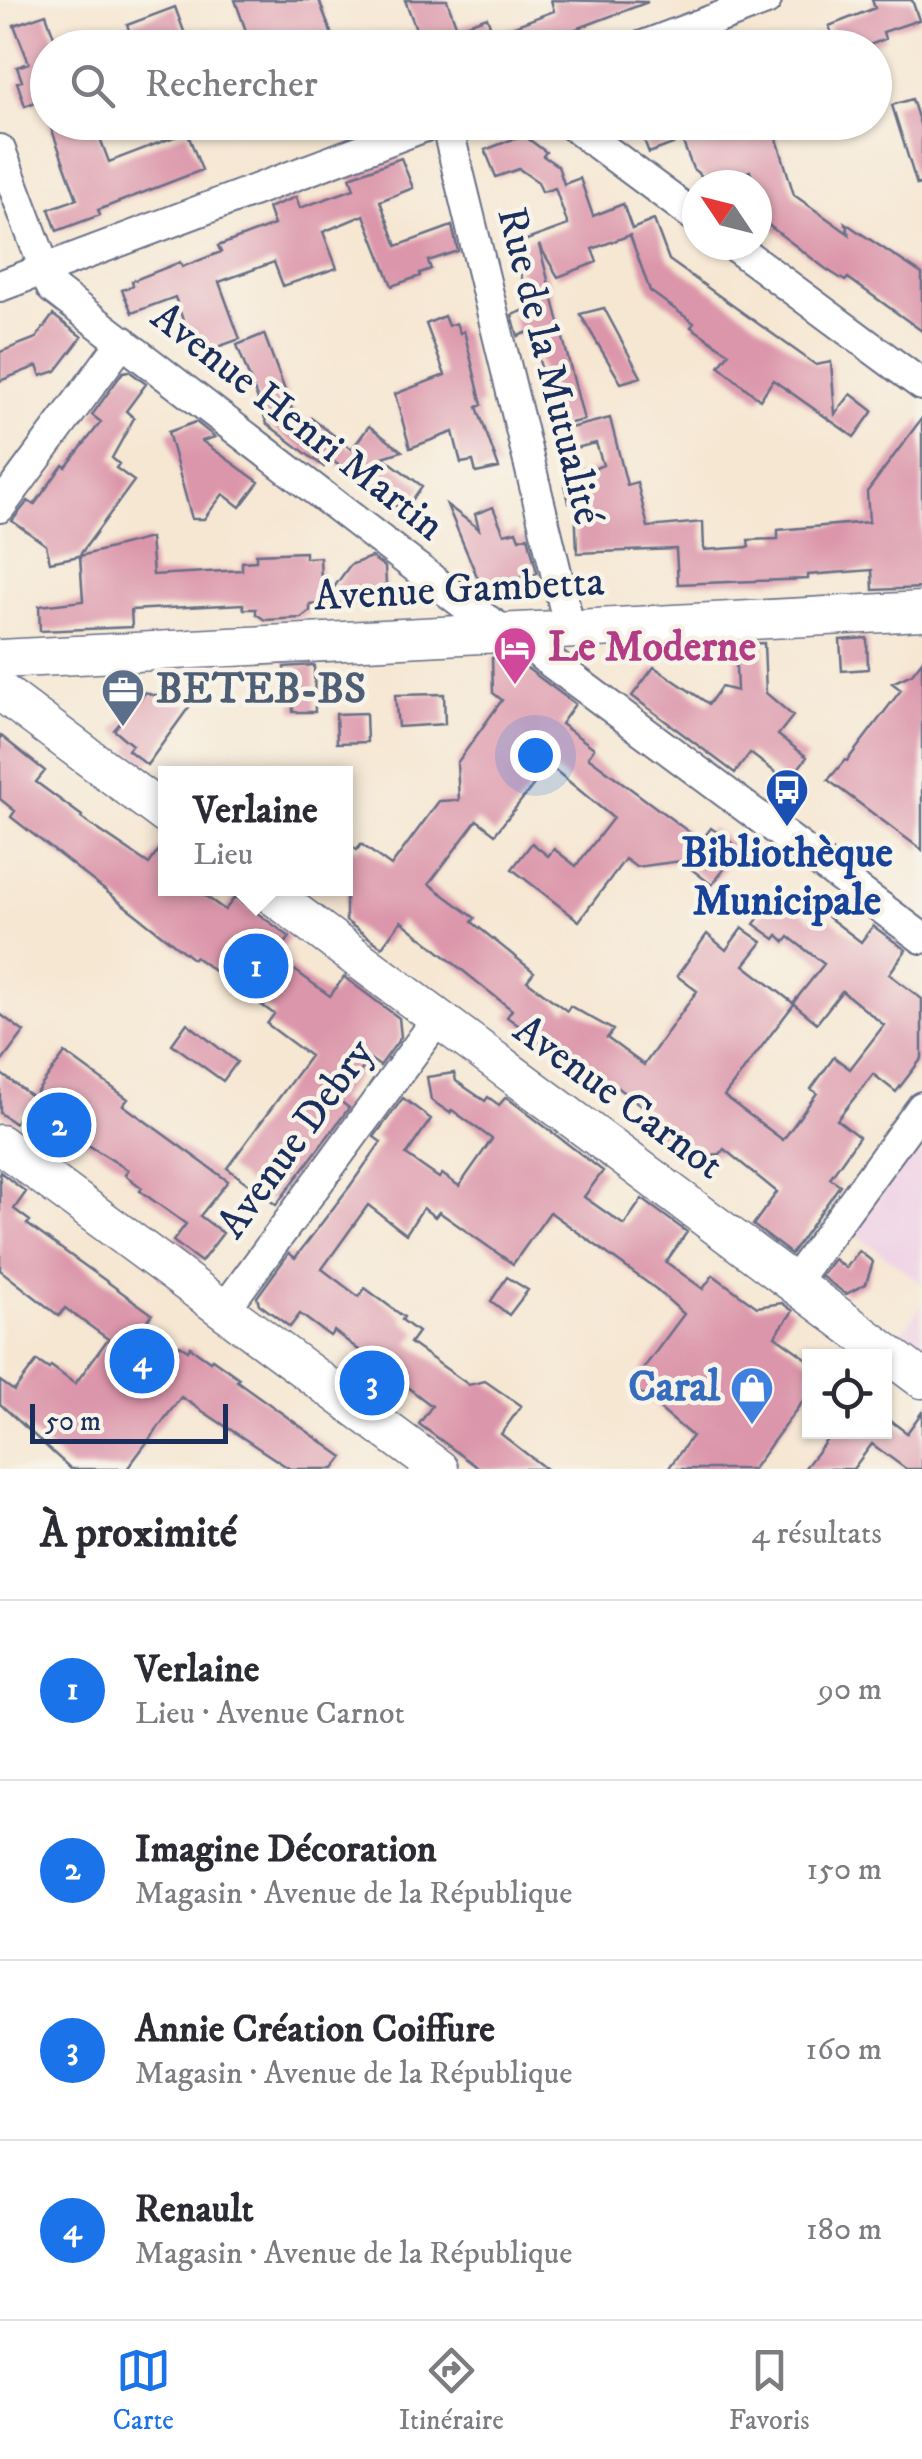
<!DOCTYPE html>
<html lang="fr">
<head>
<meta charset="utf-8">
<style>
	:root { --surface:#fff; --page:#f2f2f3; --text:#2b2b33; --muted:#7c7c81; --line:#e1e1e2; --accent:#1a73e8 }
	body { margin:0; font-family:"IM FELL DW Pica",serif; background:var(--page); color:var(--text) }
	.controls { position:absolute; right:30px; bottom:30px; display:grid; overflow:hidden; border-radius:0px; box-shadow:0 2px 8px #0004 }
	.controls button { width:90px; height:90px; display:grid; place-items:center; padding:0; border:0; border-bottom:2px solid var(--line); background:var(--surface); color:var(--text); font:50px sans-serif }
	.compass { position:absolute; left:682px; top:170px; width:90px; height:90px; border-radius:50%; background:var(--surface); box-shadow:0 2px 8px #0004; rotate:305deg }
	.scale { position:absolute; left:30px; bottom:25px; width:198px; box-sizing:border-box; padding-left:10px; border:5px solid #1b2f5e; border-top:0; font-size:28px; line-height:35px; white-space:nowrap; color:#1b2f5e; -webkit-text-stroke:8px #f7f3e8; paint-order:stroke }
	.you { position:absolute; left:535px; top:755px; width:35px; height:35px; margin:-25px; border:8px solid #fff; border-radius:50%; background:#1a73e8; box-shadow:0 0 0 15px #1a73e833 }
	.badge { display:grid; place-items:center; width:65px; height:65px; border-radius:50%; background:var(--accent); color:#fff; font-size:32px; font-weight:700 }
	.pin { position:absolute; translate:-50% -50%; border:5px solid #fff; box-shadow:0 2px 10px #0006 }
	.popup { position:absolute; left:158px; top:766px; width:195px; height:130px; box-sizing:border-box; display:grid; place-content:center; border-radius:0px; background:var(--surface); filter:drop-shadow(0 2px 8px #0005); font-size:32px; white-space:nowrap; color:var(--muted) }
	.popup b { font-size:38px; color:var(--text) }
	.popup::after { content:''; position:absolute; left:50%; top:100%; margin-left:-20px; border:20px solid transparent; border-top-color:var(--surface) }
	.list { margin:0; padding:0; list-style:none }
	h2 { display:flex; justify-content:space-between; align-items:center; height:130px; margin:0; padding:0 40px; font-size:42px }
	h2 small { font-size:32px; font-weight:400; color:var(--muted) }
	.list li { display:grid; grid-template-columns:65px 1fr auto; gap:30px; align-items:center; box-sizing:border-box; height:180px; padding:0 40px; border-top:2px solid var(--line) }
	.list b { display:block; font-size:38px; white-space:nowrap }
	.list p { margin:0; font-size:32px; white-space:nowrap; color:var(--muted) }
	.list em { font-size:32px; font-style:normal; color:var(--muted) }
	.icon { flex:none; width:55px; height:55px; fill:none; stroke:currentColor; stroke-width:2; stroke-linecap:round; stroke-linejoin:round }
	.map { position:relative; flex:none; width:922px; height:1469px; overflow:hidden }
	.search { position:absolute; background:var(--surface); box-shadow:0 2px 8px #0004; left:30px; right:30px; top:30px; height:110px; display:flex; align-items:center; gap:25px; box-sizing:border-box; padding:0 35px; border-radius:55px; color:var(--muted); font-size:38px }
	.sheet { height:850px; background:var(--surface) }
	nav { display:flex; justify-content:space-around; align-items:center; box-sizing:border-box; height:140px; border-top:2px solid var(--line); background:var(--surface); font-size:28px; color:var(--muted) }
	nav a { display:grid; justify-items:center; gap:5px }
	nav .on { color:var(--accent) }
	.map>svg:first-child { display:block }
	.built { fill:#efd0e6 }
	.building { fill:#dc96ab; fill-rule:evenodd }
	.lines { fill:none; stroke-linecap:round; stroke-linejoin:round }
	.minor-casing { stroke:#686f87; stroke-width:34 }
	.tertiary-casing { stroke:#686f87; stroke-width:41 }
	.minor { stroke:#fff; stroke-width:30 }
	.tertiary { stroke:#fff; stroke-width:38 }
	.labels { text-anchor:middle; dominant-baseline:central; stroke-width:9; stroke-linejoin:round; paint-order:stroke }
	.street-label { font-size:42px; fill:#1b2f5e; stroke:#f7f3e8 }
	.hotel-label { font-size:42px; font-weight:bold; fill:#b23c85; stroke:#f7f3e8; text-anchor:start }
	.service-label { font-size:42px; font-weight:bold; fill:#4e5e75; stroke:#f7f3e8; text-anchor:start }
	.transit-label { font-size:42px; font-weight:bold; fill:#164399; stroke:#f7f3e8 }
	.shop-label { font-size:42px; font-weight:bold; fill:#366cbe; stroke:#f7f3e8; text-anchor:end }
</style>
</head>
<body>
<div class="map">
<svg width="922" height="1469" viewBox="0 0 922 1469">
	<rect width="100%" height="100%" fill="#f7f3e8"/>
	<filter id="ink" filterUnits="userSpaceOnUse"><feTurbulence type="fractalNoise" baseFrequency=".01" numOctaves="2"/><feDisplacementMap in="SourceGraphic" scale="20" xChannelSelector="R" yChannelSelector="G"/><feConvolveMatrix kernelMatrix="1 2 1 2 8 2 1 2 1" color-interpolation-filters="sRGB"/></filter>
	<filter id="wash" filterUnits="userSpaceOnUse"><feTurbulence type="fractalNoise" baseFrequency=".0048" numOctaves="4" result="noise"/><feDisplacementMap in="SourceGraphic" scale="40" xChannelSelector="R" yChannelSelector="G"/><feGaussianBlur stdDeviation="2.25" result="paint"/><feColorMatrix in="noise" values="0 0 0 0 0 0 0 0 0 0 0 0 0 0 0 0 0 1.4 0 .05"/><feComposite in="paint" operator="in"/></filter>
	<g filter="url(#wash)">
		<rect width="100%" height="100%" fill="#f6e7d3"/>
		<path class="built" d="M922,1139V1283L853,1232Z
			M922,1304V1349L901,1334Z"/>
		<g id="blocks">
			<path class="building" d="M235,0H319L332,35L297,48H252Z
				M405,0H447L457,28L487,17L493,34L554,11L551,0L648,2L547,40L550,48H412L421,42Z
				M872,0H912L919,20L883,32L885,39L862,48H837L829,26L875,8Z
				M175,7L190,48H136L127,25Z
				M46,14L58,48H48V107L42,99L25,106L17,82L22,81L17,67L29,63L14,25Z
				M912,99L922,130V184L917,185L892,105Z
				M49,122H94L109,162L187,132L202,170L98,210L100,215L57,231L49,209L77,199Z
				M637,122H665L673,144L649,153Z
				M729,122H772L794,195L849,234L845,223L922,274V331L848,278L845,281L826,269L763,221L757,200V185H754L750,171L713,185L693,169L682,140Z
				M523,135L546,152L543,156L558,166L564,184L580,178L593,216L623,204L632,229L654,220L669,260L816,365L831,362L835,414L851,394L873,411L854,437L773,380L760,400L719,366L729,353L691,327L694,323L650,291L630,235L592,249L597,262L558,277L539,245L584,420L557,426L531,331L518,336L512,315L528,309L523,288L525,286L510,246L568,225L555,188L542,192L538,182L519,169L496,177L485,150Z
				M401,158L413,188L380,201L397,246L452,226L458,251L428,261L431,269L420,273V276L392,286L364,215L323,232L337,268L283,286L274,262L219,282L240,339L195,355L175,297L132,313L122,290L133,286L132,281L180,262L182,267L221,252L218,246L274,225L268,208L296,197L300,208L354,189L350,177Z
				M604,308L641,377L621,383L580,314Z
				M53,315L82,337L56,371L41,376L37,366L0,381V352L36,338Z
				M444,316L448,326L456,323L460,333L464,331L482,405L477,407L499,468L476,473L473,461L461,463L453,432L410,448L395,394L445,375L426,324Z
				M264,334L300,431L311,418L352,449L369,426L402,451L383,457L422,486L404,512L330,459L324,467L267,424L237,345Z
				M129,371L146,384L126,411L134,418L112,458L119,464L116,468L134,481L79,556L50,562L46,545L12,521L28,501L34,505L63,465L66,467L84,444L101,422L92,415L123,372Z
				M610,418L627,485L637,482L648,527L703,522L704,550L749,547L748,540L778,539V530L869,522L867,492L922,418V588L873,590L872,570L808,575V579L678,584L676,549L577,553L575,501L569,503L564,481L603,465L596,443L572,449L566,429Z
				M196,422L215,437L202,441L259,482L240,507L223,494L204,519H192L168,432Z
				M447,505L479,529L475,514L493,507L504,534L516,531L519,539L528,536L537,573L481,586Z
				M150,538L153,575L242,570V562L256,561V554L305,552V558L320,557L322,604L310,605V611L301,618L265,620L256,614V609H244L243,604L131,610L132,627L40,631L39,606L83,601L80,556Z
				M371,557L385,567L387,601L322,604L350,565Z
				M867,638L868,669L842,671L840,640Z
				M764,643L766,693L793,716L778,735L807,757L788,782L750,753L735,773L632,696L654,667L709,704L721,687L737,691L735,644Z
				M505,657L516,660L575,704L561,724L594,748L588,757L701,841L711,828L735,845L728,855L732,859L712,885L681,861L636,867L625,859L579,921L512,869L532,843L548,856L554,849L576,866L613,818L549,765L495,834L477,820L429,884L475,918L472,922L534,972L527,981L567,1011L570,1006L613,1030L607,1038L644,1065L697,991L677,976L707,934L726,950L742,928L762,942L744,965L793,1003L824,964L789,937L785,942L778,935L775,939L754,924L777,894L812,920L819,910L861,942L873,926L906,950L889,974L922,999V1058L896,1092L873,1074L837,1120L859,1137L830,1178L840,1185L791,1254L753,1225L777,1192L724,1149L720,1154L679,1158L649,1136L661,1120L550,1038L545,1045L507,1017L512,1010L401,921L382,947L346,921V842L357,850L361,844L391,866L439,801L459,800L457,763L502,700L493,693L492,658ZM842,991L884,1025L850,1069L834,1057L811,1089L817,1093L783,1140L724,1096L794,1004L817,1023Z
				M922,661V850L828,780L845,760L847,761L901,690L892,683L912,674Z
				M314,665L315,712H293L292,690L286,691L284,667Z
				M146,692L152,695H173L189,707L147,765L128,750L132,745L114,730Z
				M444,694L445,724L398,727L395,695Z
				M366,713L367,742L337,743L336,714Z
				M0,735L45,771L36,782L82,816L81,818L149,864L166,840V888H194L225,910L235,897L290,937L281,949L289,966L330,996L344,977L399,1018L401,1037L380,1066L370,1059L339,1100L349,1108L276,1205L227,1168L310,1056L267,1024L274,1014L195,957L193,959L11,817L15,811L0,799Z
				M0,1014L24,1032L0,1064Z
				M187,1023L237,1062L223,1081L172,1044Z
				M65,1053L128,1099L123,1105L228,1181L200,1216L223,1233L201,1262L173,1241L186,1224L140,1191L142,1188L125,1175L128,1170L64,1130L59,1137L23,1111Z
				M0,1073L33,1097L14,1123L0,1113Z
				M454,1073L456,1081L485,1101L488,1097L499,1105L506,1097L603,1171L584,1197L624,1225L642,1199L687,1232L666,1262L703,1289L713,1275L757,1307L782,1303L793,1311L775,1336L810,1361V1391L753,1469H668L692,1436L631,1385L684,1314L656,1289L550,1212L513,1264L439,1212L435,1217L423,1208L406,1234L368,1205L322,1269L359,1297L365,1288L404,1317L402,1320L418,1332L410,1343L469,1385L485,1381L521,1406L501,1434L546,1469H480L419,1424L432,1406L334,1331L330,1336L300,1314L290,1327L259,1304L257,1297L289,1253L295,1258L350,1186L381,1142L374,1137L403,1098L431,1119L406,1155L439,1178L442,1174L459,1186L492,1139L452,1110L450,1113L431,1100L427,1077Z
				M0,1172L26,1192L14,1209L30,1221L27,1224L152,1314L130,1345L162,1369L180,1345L188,1350L190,1347L210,1361L212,1359L239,1378L237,1381L343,1457L334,1469H290L181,1397L127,1469H71L0,1404V1381L14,1391L37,1361L49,1369L51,1366L75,1384L108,1339L65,1308L59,1316L0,1270Z
				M859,1251L873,1262L866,1284L846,1294L821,1276L834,1259L846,1268Z
				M507,1277L528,1290L509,1315L491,1301Z
				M922,1412V1469H906L872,1444L853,1469H804L833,1432H884V1416L907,1433Z"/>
		</g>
	</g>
	<g filter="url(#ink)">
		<use href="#blocks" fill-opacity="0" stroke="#686f87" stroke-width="2.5"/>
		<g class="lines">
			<g class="minor-casing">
				<path id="minor" d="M638,48L766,0
					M446,122L565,609L566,629
					M568,122L697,218
					M0,150L52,288L473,611L507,633
					M733,245L922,385
					M0,286L436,122
					M0,507L123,341
					M533,632L541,655L922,938
					M793,1283L922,1107
					M224,1310L437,1020"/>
			</g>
			<g class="tertiary-casing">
				<path id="tertiary" d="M0,659L922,611
					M0,691L166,815
					M263,888L922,1379
					M0,1144L439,1469"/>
			</g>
			<use href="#minor" class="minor"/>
			<use href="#tertiary" class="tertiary"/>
		</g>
	</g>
	<defs>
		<g id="hotel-pin" transform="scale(2.25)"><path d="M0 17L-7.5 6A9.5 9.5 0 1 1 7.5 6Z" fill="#d1479c" stroke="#f7f3e8"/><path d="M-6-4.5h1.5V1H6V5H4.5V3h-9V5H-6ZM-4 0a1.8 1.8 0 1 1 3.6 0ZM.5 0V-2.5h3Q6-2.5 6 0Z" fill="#fff"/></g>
		<g id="office-pin" transform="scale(2.25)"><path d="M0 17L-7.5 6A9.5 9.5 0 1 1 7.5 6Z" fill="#5c6f8a" stroke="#f7f3e8"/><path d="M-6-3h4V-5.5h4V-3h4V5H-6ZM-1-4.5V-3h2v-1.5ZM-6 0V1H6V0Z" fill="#fff"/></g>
		<g id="bus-pin" transform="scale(2.25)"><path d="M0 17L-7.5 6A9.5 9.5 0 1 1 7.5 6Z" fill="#1a4fb4" stroke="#f7f3e8"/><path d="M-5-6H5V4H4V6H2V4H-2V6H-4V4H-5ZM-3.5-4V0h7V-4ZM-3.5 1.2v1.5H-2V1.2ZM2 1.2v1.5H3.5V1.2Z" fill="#fff"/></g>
		<g id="shop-pin" transform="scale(2.25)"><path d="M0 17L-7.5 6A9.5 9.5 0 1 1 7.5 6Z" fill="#3f7fe0" stroke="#f7f3e8"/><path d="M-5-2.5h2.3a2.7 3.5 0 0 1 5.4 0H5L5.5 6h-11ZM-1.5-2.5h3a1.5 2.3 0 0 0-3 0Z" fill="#fff"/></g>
	</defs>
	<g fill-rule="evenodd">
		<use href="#hotel-pin" x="515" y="648"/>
		<use href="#office-pin" x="123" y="690"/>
		<use href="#bus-pin" x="787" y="790"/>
		<use href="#shop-pin" x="752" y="1388"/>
	</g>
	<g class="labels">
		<g class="street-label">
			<text transform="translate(549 366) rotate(76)">Rue de la Mutualité</text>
			<text transform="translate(297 422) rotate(38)">Avenue Henri Martin</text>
			<text transform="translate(459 590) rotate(-3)">Avenue Gambetta</text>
			<text transform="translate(618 1098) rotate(36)">Avenue Carnot</text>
			<text transform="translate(296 1139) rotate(-54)">Avenue Debry</text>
		</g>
		<g class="hotel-label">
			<text x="548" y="648">Le Moderne</text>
		</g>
		<g class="service-label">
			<text x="156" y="690">BETEB-BS</text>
		</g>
		<g class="transit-label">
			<text x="787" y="854">Bibliothèque<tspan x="787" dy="48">Municipale</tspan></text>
		</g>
		<g class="shop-label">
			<text x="720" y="1388">Caral</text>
		</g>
	</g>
</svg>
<div class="controls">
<button><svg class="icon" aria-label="locate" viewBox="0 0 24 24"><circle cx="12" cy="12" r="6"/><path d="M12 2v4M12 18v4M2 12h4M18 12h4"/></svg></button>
</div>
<svg class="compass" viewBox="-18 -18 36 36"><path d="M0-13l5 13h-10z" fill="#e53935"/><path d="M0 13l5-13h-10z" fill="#7c7c81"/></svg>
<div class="scale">50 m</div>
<div class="you"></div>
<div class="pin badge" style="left:256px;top:966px">1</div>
<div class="popup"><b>Verlaine</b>Lieu</div>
<div class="pin badge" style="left:59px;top:1125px">2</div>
<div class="pin badge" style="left:372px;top:1383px">3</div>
<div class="pin badge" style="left:142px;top:1361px">4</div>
<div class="search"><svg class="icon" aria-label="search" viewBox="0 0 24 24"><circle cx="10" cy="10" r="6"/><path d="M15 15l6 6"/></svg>Rechercher</div>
</div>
<section class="sheet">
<h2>À proximité<small>4 résultats</small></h2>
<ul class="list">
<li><span class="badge">1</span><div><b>Verlaine</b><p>Lieu · Avenue Carnot</p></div><em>90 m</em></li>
<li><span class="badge">2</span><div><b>Imagine Décoration</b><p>Magasin · Avenue de la République</p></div><em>150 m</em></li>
<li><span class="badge">3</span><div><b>Annie Création Coiffure</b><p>Magasin · Avenue de la République</p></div><em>160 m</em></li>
<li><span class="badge">4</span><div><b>Renault</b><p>Magasin · Avenue de la République</p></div><em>180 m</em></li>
</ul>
</section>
<nav>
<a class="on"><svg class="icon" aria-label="map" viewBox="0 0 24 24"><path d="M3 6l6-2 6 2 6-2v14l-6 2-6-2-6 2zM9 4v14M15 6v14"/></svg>Carte</a>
<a><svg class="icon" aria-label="directions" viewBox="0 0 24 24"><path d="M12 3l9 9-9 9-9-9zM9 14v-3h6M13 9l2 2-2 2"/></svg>Itinéraire</a>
<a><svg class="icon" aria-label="saved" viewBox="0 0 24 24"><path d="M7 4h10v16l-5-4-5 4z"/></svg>Favoris</a>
</nav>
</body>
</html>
